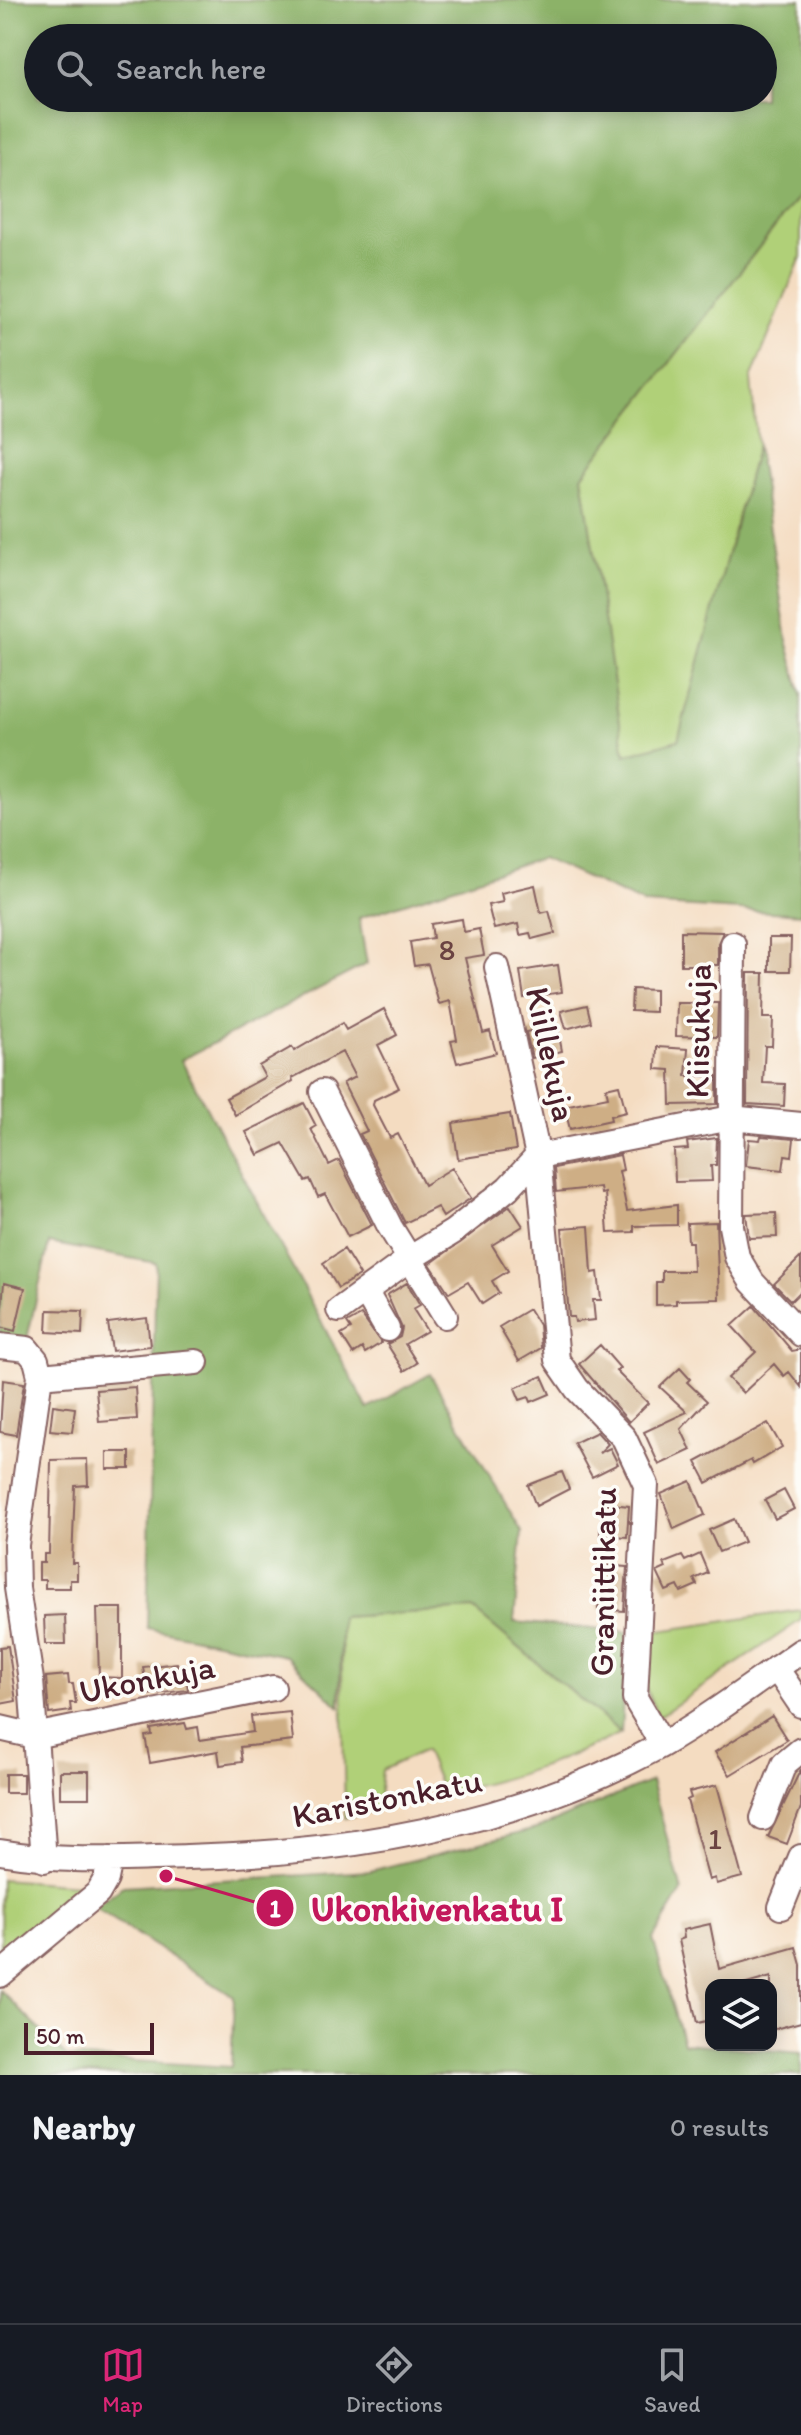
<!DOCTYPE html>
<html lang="en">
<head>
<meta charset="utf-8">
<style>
	:root { --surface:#171b24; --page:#242831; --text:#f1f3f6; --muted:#9ea1a6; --line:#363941; --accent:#db2777 }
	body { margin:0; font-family:Itim,sans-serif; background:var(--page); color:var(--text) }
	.controls { position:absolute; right:24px; bottom:24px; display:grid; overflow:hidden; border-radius:16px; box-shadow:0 4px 20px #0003 }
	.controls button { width:72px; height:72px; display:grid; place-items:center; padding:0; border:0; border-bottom:2px solid var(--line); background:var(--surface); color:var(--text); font:40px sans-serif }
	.scale { position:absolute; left:24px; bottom:20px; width:130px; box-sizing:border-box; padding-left:8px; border:4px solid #4a1f2b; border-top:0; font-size:22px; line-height:28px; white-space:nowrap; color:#4a1f2b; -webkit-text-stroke:6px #fdfcf7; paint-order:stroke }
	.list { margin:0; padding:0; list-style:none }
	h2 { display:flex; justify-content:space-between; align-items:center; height:104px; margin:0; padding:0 32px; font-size:34px }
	h2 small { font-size:26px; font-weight:400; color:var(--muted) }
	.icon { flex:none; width:44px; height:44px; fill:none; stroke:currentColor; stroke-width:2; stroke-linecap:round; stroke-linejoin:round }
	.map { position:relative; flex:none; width:801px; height:2075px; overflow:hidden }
	.search { position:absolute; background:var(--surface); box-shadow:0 4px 20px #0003; left:24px; right:24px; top:24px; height:88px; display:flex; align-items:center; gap:20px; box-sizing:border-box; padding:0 28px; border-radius:44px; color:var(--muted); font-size:30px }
	.sheet { height:248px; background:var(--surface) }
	nav { display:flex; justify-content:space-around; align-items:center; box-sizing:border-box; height:112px; border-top:2px solid var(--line); background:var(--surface); font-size:22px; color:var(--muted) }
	nav a { display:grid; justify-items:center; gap:4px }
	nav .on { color:var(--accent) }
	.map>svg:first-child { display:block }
	.green { fill:#b0d078; stroke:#7d7852; stroke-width:2 }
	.forest { fill:#8cb268; stroke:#6b684a; stroke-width:2; fill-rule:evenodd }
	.building { fill:#ceae85 }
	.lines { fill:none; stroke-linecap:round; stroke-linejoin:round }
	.minor-casing { stroke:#866160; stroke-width:28 }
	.minor { stroke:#fff; stroke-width:24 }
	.labels { text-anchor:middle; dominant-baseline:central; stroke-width:7; stroke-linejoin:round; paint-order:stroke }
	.number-label { font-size:30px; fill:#6b4342 }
	.street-label { font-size:34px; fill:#4a1f2b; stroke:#fdfcf7 }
	.leader { fill:none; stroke:#c2185b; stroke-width:3 }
	.callout-dot { fill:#c2185b; stroke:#fdfcf7; stroke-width:3 }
	.mark-label { font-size:24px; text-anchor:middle; font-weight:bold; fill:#fff }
	.callout-label { font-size:36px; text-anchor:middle; font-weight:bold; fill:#c2185b; stroke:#fdfcf7; stroke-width:7; stroke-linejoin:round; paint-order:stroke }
</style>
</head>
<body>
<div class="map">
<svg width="801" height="2075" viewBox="0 0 801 2075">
	<rect width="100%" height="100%" fill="#fdfcf7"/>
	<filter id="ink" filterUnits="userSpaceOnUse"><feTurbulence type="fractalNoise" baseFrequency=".0125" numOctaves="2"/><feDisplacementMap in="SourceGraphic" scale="16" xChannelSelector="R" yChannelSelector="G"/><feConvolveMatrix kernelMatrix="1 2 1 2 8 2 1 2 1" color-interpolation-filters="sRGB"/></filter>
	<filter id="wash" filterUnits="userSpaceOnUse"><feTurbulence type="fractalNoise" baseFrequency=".006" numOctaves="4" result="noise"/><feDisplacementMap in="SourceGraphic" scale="32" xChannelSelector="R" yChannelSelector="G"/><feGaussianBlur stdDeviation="1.8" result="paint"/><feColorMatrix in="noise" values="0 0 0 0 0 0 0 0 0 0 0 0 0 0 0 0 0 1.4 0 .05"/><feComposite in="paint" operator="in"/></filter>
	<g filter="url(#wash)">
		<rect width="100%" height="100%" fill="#f4dcc1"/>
		<path class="green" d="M801,193V257L751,379L757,445L678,741L624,755L582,476Z
			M473,1609L621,1733C560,1762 509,1781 443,1793L425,1750L382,1770L378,1810L345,1818L341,1617Z
			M801,1610V1620L658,1717L642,1679L645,1633Z
			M1,1879L78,1885L77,1898L0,1963Z"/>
		<path class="forest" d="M0,0H801V193L582,476L625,755L678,740L757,445L787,640L801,694V914L645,904L542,858L359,918L367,964L181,1060L368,1409L430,1374L522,1532L514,1622L627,1632L621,1733L473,1609L341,1617L340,1707L286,1656L147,1628L156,1263L49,1243L27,1339L0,1336ZM38,38H763V98H38Z
			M651,1781L682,1891L653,1939L683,2043L801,2053V2075H0V1990L67,2057L231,2067L234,1997L94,1907L123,1886L370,1871L536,1829Z"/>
		<g id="blocks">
			<path class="building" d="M535,885L541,913L549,911L555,933L532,939L530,933L520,935L518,924L494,929L488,905L503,902L501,893Z
				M462,919L464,932L479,929L484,955L465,958L483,1033L490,1031L496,1053L457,1063L451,1041L457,1040L450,1001L439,1004L428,964L414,966L410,942L433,938L431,924Z
				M681,931L723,932L718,943V965H681Z
				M769,938H791L790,971H769Z
				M558,965L562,992L524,998L520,971Z
				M748,973H764L763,1018H773L772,1046H765L763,1083L785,1084L784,1106L747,1104Z
				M632,989L655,990V1012L631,1011Z
				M677,1003H718L717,1037L676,1036Z
				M587,1005L591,1022L566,1029L561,1011Z
				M384,1009L397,1035L378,1045L399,1088L374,1100L373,1105L390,1138L398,1134L424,1185L452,1168L471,1198L443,1217L437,1207L405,1223L360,1134L367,1131L343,1083L355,1077L342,1052L292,1078L293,1081L235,1115L226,1098L265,1077L259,1066L292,1047L294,1051L342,1023L346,1030Z
				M557,1025L562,1051L532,1058L526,1032Z
				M657,1047L688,1049L686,1076H717V1104L671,1105L670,1070L656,1069Z
				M619,1085L626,1112L610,1116L611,1120L570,1129L564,1106L608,1097L606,1088Z
				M304,1103L316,1126L311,1129L329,1165L339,1160L372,1225L348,1237L325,1194L318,1197L310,1179L305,1181L283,1143L258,1155L246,1132Z
				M510,1114L516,1150L458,1159L453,1123Z
				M761,1136L794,1139L792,1156L785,1155L783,1170L746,1166L749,1139L760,1140Z
				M717,1138L716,1165H711L712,1181L675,1182L674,1150L688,1149L687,1142Z
				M620,1155L623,1170L619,1171L627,1211L677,1205V1225L634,1226V1232L608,1233L605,1193L601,1194L600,1187L556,1192L554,1168Z
				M510,1206L523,1226L492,1245L508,1271L492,1281L499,1293L482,1304L468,1282L449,1293L430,1264Z
				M776,1213L777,1237L749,1238L746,1214Z
				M716,1222L719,1299L676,1300V1304L656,1305V1282H662V1271H693L692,1242H688L687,1223Z
				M589,1226L592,1273L598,1272L601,1300H593L595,1320L575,1322L574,1317H569L562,1228Z
				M344,1249L360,1275L338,1288L323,1263Z
				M801,1257V1291L791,1301L774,1284Z
				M4,1283L25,1288L15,1331L0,1327Z
				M407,1283L420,1305L413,1309L427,1331L405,1344L417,1363L404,1371L387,1344L400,1337L402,1328L387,1295Z
				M754,1306L792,1351L801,1349V1387L789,1372L784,1376L774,1364L743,1393L728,1378L756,1352L732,1326Z
				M529,1309L539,1325L541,1348L519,1361L499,1327Z
				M48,1310L83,1311L82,1334L47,1332Z
				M361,1315L381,1343L365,1353L362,1348L353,1354L341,1335L351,1329L347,1323Z
				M147,1318L150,1346L112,1351L108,1323Z
				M600,1345L620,1368L616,1371L648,1403L629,1422L579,1364Z
				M680,1368L690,1379L687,1382L707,1401L681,1429L691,1450L659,1465L644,1432L687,1412L660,1387Z
				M542,1376L550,1394L531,1402L529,1397L520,1400L515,1388Z
				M3,1380L24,1383L16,1435L0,1432Z
				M135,1387L137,1419L99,1422L96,1390Z
				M53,1405L75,1408L72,1432L50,1430Z
				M768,1423L782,1447L753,1464L751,1460L707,1483L696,1462Z
				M597,1432L608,1444L599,1453L610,1448L618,1464L592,1477L574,1443Z
				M107,1452H130V1469H107Z
				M87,1459L88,1485L75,1486L72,1563H77V1580H70V1588H45V1580H39V1563H44V1554H49L51,1460Z
				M562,1472L569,1489L536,1506L528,1485Z
				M691,1481L705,1515L674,1529L661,1494Z
				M784,1490L794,1509L775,1519L765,1500Z
				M602,1503L629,1506L627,1537L600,1535Z
				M734,1519L744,1542L719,1552L709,1530Z
				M700,1554L708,1573L694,1579L697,1585L681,1592L678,1586L666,1591L657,1572L666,1568L664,1563L682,1556L685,1561Z
				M601,1565L627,1567L624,1611L598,1609Z
				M97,1608H122V1678L99,1677Z
				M65,1615L66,1644H45L44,1616Z
				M8,1646L16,1701L0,1704V1647Z
				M177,1663L178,1668L185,1667L188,1690L147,1695L143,1667Z
				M68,1675L69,1684H73L76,1703H70L71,1711L49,1714L46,1677Z
				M290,1712L293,1741L240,1747L242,1762L220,1765L218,1751L150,1763L145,1736L152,1735L151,1729L185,1723L187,1729L198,1727L200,1740L253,1732L251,1716Z
				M772,1716L787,1740L730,1775L715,1752Z
				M801,1769V1807L787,1844L768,1837Z
				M60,1771H89V1798H60Z
				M5,1774H23V1793H5Z
				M717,1785L742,1877L716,1884L715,1878L709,1880L687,1800L691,1798L689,1792Z
				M710,1924L719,1969L796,1947L801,1965V2022L771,2030V1977L743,1985H711V2020L697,2023L679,1940L684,1938L683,1930Z"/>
		</g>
	</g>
	<g filter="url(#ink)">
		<use href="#blocks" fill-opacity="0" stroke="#866160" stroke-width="2"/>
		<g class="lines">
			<g class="minor-casing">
				<path id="minor" d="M733,944L731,1226L737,1257L752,1282L801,1334
					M497,967L538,1156L557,1360L577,1389L624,1438L646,1485L635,1698L662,1744
					M322,1092L390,1227L445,1316
					M365,1291L387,1329
					M339,1310L409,1259L453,1232L508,1188L538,1156L731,1118L801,1125
					M0,1346L27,1349L36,1360L40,1376L16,1545L17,1588L31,1680L44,1860
					M40,1376L196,1362
					M776,1668L801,1705
					M0,1728L34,1736L273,1688
					M763,1818L784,1764L801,1750
					M0,1852C63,1863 124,1859 187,1857C349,1853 516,1825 660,1746C709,1718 755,1683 801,1651
					M781,1907L801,1857
					M0,1975L98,1893L106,1879L110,1859"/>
			</g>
			<use href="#minor" class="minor"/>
		</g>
	</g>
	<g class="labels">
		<g class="number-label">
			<text x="447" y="949">8</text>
			<text x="715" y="1838">1</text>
		</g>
		<g class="street-label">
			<text transform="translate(698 1031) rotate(-89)">Kiisukuja</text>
			<text transform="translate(551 1054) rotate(78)">Kiillekuja</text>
			<text transform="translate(603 1582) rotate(-89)">Graniittikatu</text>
			<text transform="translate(147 1679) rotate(-11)">Ukonkuja</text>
			<text transform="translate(387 1798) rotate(-11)">Karistonkatu</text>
		</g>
	</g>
	<path class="leader" d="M166 1876L275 1908"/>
	<g class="callout-dot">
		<circle cx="166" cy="1876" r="8"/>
		<circle cx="275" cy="1908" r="20"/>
	</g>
	<g class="mark-label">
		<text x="275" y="1917">1</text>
	</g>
	<g class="callout-label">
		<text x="437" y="1921">Ukonkivenkatu I</text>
	</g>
</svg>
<div class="controls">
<button><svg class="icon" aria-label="layers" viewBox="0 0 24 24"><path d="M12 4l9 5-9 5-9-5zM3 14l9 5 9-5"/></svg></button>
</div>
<div class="scale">50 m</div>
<div class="search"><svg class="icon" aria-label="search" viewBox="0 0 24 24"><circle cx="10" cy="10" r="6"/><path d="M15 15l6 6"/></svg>Search here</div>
</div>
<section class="sheet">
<h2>Nearby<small>0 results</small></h2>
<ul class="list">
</ul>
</section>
<nav>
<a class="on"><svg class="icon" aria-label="map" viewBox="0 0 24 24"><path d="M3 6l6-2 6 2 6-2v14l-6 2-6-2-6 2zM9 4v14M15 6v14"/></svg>Map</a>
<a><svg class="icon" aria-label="directions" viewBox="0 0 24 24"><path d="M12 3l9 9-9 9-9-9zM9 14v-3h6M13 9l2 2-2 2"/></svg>Directions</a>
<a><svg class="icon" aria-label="saved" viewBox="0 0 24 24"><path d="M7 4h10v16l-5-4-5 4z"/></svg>Saved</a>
</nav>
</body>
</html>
